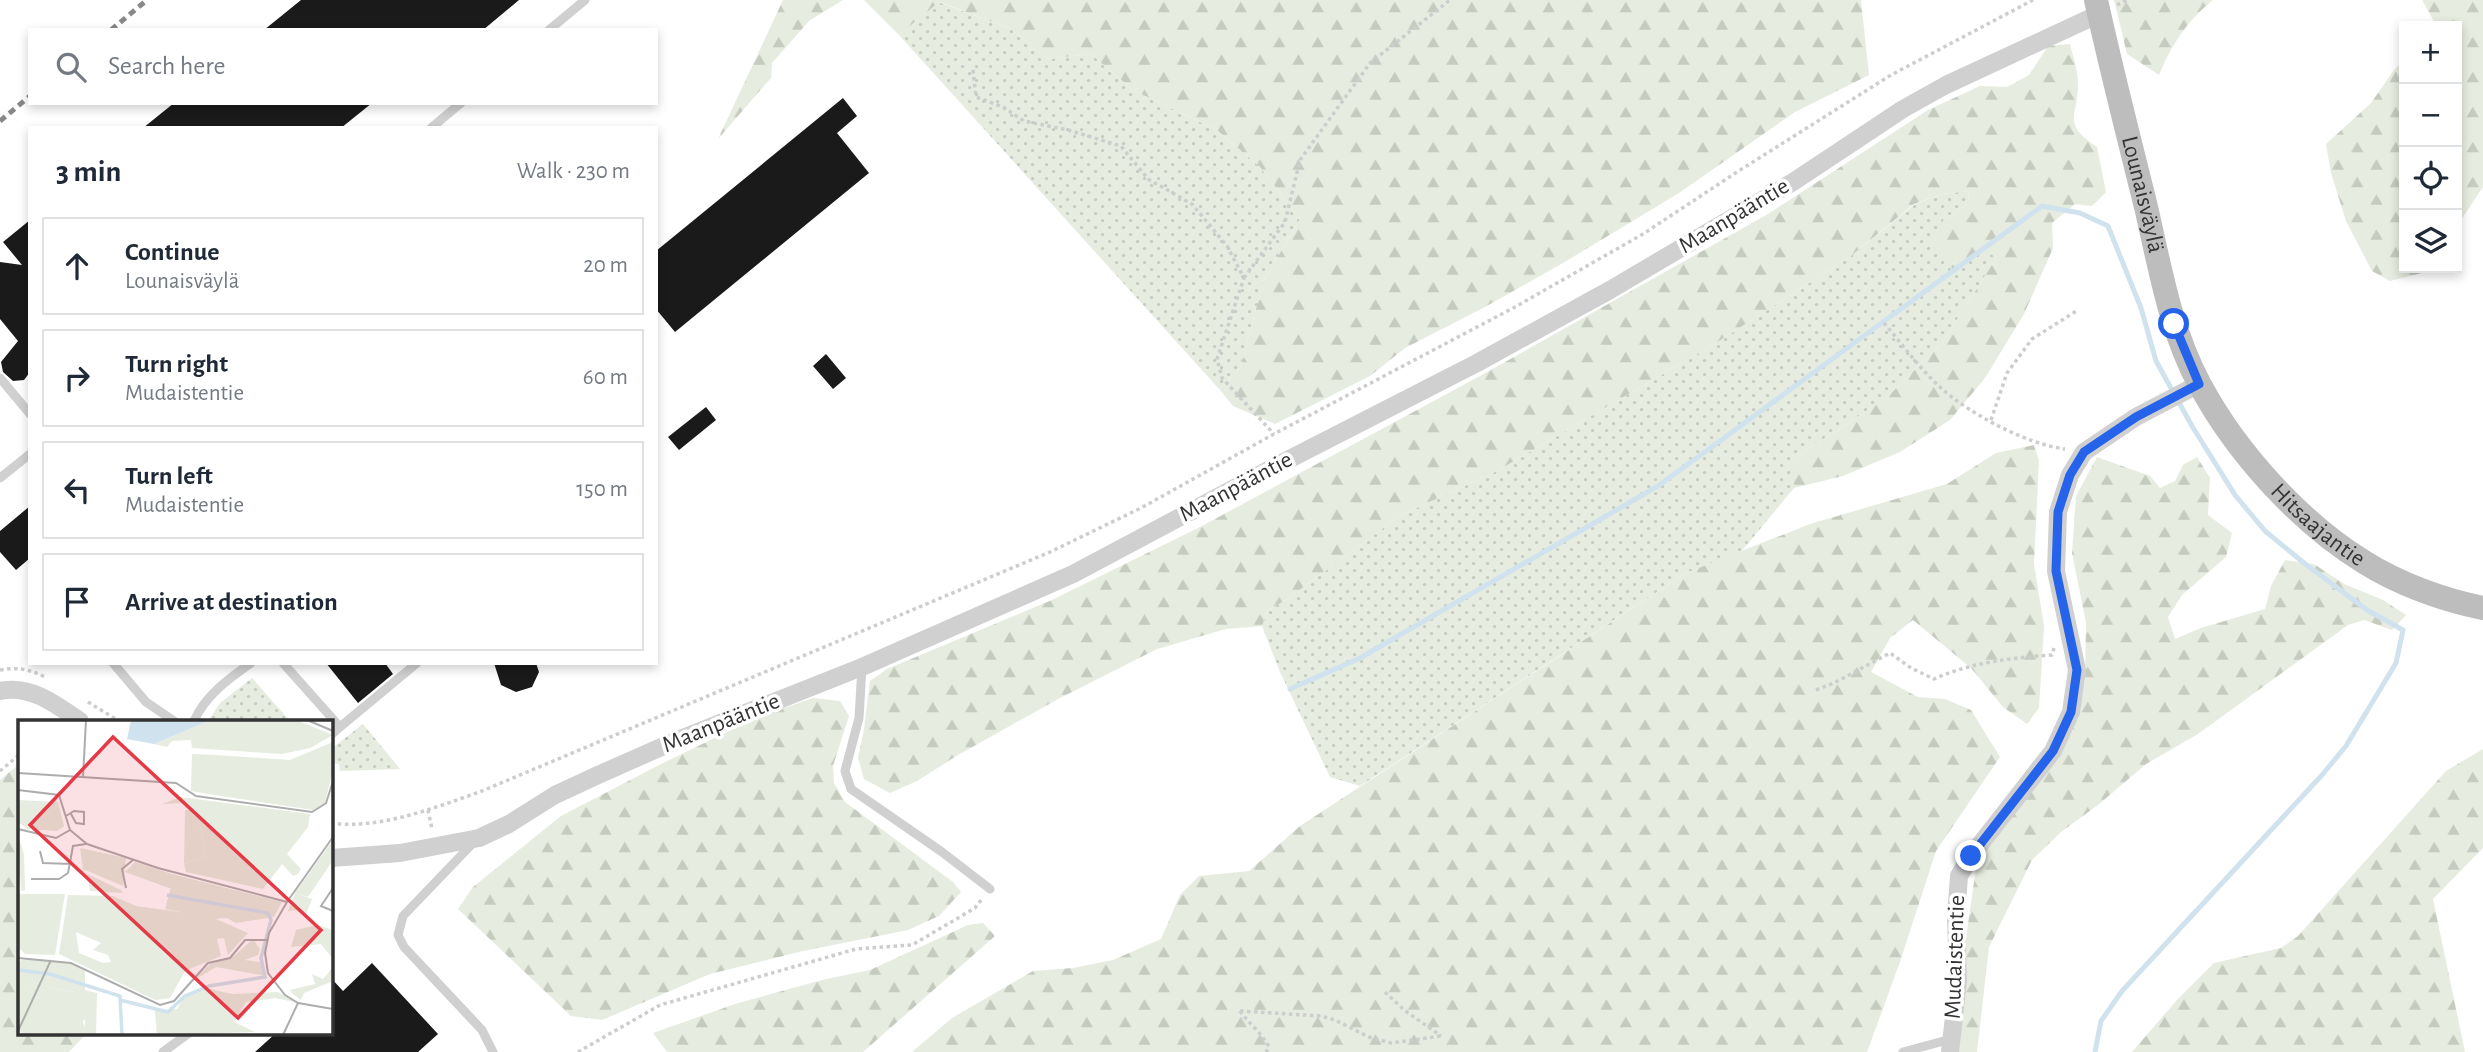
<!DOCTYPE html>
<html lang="en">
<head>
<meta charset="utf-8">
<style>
	:root { --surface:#fff; --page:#f6f6f7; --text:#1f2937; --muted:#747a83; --line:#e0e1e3 }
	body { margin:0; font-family:"Alegreya Sans",sans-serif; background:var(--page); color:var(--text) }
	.controls { position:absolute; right:21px; top:21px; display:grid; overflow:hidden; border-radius:0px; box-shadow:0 4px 10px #0003 }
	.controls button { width:63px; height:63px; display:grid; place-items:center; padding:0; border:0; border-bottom:2px solid var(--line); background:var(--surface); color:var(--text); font:35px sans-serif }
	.stop { position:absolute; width:21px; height:21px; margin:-16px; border:5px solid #2563eb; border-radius:50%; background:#fff }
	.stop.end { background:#2563eb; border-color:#fff; box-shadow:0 2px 7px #0008 }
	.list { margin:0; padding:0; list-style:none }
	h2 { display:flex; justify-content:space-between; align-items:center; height:91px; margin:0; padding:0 28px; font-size:30px }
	h2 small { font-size:23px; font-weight:400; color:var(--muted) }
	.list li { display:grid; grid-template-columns:46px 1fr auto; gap:21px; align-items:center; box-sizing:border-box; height:98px; margin:0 14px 14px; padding:0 14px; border:2px solid var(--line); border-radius:0px }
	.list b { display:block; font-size:26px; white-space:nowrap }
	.list p { margin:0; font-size:23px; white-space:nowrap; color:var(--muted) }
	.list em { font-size:23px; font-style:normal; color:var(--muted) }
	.icon { flex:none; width:38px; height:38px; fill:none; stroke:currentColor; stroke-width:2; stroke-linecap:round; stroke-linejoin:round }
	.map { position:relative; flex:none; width:2483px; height:1052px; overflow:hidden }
	.search { position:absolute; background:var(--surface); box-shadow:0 4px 10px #0003; left:28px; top:28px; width:630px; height:77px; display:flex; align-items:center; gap:18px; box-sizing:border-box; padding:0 24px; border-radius:0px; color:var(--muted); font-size:26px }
	.panel { position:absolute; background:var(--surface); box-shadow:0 4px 10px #0003; left:28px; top:126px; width:630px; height:539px; border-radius:0px }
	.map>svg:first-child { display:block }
	.grass { fill:url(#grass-dots) }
	.forest { fill:url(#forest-firs) }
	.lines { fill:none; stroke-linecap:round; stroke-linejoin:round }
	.stream { stroke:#cfe2ee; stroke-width:5 }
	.building { fill:#1a1a1a }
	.path { stroke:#cdcdcd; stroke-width:3.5; stroke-dasharray:3.5 3.5; stroke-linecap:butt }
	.lane { stroke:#d0d0d0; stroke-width:9 }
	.street { stroke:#d0d0d0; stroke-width:18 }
	.secondary { stroke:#bdbdbd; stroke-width:24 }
	.rail { stroke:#888; stroke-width:5; stroke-dasharray:7 5; stroke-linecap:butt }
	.route { stroke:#2563eb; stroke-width:9 }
	.labels { text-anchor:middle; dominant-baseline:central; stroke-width:7; stroke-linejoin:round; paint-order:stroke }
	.street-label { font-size:24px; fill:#333; stroke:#fff }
	.inset-river { fill:none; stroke:#cfe2ee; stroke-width:3.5 }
	.inset-road { fill:none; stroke:#adadad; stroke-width:2 }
	.view { fill:#e63946; fill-opacity:0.15; stroke:#e63946; stroke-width:3.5 }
	.inset-edge { fill:none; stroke:#333; stroke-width:3.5 }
</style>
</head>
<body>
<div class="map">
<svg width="2483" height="1052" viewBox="0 0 2483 1052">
	<defs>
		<pattern id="grass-dots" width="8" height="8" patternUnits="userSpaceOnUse" patternTransform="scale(1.75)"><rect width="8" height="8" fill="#e6ecdf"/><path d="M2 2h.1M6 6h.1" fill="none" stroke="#c6cbc0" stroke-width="1.8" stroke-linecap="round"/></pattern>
		<pattern id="forest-firs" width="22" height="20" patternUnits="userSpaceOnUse" patternTransform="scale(1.75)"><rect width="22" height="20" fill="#e6ecdf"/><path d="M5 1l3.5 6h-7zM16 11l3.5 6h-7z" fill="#c6cbc0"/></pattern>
	</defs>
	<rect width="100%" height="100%" fill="#fff"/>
	<path class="grass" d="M938,2L1011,29L1048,59L1091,54L1133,90L1217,130L1260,167L1300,219L1263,282L1241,367L1220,390L899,35Z
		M1969,191L1968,204L1944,219L1982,250L1997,257L1942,343L1885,399L1808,449L1794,464V488L1741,552L1686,573L1360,786L1330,777L1280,672L1262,626L1268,610L1286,600L1401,515L1497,471L1716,343L1851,256L1915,204L1942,194Z
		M252,678L290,721H208L220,703Z
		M363,724L400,769L340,771L339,764L331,763V749Z"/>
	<path class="forest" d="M783,0H843L809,21L772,63L771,78L718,139Z
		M864,0H1861L1869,75L1795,112L1679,193L1563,263L1485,307L1405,348L1370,376L1275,424L1233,406L1220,390L1241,367L1263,282L1300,219L1260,167L1217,130L1133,90L1091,54L1048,59L1011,29L939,2L899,35Z
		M2114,0H2213C2187,21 2172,44 2159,75L2127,54Z
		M2422,0H2483V187L2457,226V26H2434L2435,23Z
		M2070,44C2073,57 2078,71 2078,84C2078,118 2061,123 2097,147L2106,192L2092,206L2075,204L2052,223L2053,248L2024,314L1985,378L1950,420L1900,452L1843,476L1794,488V464L1808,449L1885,399L1942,343L1997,257L1982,251L1955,272L1929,242L1944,219L1968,204L1969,191L1942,194L1914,204L1851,256L1716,343L1497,471L1401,515L1286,600L1268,610L1262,626L1226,629L1157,649L1060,698L958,755L917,781L890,793L864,779L858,758L864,729L870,681L887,669L1052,600L1202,526L1480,376L1768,214L1928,110L1980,86L2007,87L2029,75L2048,46Z
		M2404,61V268H2429L2426,272L2390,281L2372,271L2346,221L2331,173L2326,144L2371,103L2394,70Z
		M2034,445L2039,461L2034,564L2044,626L2039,708L2027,724L2003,707L1971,668L1913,620L1890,638L1871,672L1918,697L1945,699L1971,710L2000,757L1936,851L1900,962L1867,1052H912L952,1018L1033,971L1073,968L1113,960L1161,939L1180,895L1199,876L1249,871L1300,826L1686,573L1810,524L1947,484L1996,453Z
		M2097,457L2150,476L2160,488L2175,481L2183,465L2197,457L2210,478L2208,515L2232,533L2226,557L2182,595L2168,617L2175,639L2201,628L2265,609L2271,586L2285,560L2314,564L2344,584L2383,600L2406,615L2392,630L2364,620L2348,625L2198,734L2146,764L2098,805L2061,832L2032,860L1989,947L1977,1052H1958L1963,959L1977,861L2019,807L2072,732L2085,681L2086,623L2072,553L2076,496Z
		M813,698L840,701L849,716L833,766L834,783L845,802L953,882L961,892L939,916L908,930L803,951L710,974L602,1020L571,1016L458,909L473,887L561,816L659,765L758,717Z
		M2483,749V848L2433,899L2465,1052H2132L2177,1000L2214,963L2281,948L2298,936L2446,771Z
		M19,764V1033H87L69,1052H0V780Z
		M983,923L995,936L863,1052H667L653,1033L735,1004L822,980L870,970L968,925Z"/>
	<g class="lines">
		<path class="stream" d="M1290,689L1360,658L1658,486L2042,206L2080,213L2108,226L2141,308L2156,361L2192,426L2235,495L2265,531L2304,563L2367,610L2403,630L2396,663L2346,746L2322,775L2122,991L2101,1021L2095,1052"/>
	</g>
	<path class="building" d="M301,0H519L483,30H264Z
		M843,98L857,116L837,133L869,173L675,332L656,309V251Z
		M174,103H372L341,128H143Z
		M30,220V372L24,380L13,381L3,372L1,362L18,341L0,319V262L22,265L3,242Z
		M826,354L846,378L833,389L813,366Z
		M706,407L716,420L679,450L668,437Z
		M30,506V558L16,570L0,552V531Z
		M326,663H385L393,674L358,703Z
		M494,663H536L539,672L532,687L516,692L501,685Z
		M372,963L438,1034L418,1052H255L276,1033H331V978L343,991Z"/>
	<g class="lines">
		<path class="path" d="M2117,5L2127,0
			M973,70L976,97L1003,107L1024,121L1068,130L1121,146L1148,179L1192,204L1227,246L1244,278L1217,359L1222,378L1274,434
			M1244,278L1285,222L1300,160L1370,63L1450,0
			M1884,323C1902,344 1920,369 1941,388C1970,414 2026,444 2065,449
			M1991,420L2007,373L2032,339L2078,310
			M0,670C17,667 29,669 45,677
			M1816,690L1834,683L1890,653L1911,668L1934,679C1972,662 2011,658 2052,655L2054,648
			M88,702L119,721
			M0,771L19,755
			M428,810L432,829
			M331,823C379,830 437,807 482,791L1050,552L1141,508L1274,434L1515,307L1643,234L1737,172L1891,75L2033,0
			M1385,992L1404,1010L1441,1036
			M1240,1011L1321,1016L1335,1020L1369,1037L1391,1043L1441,1036
			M1240,1011C1249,1024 1261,1032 1269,1047L1266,1052
			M578,1052L660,1005L856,949L912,945L975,908L982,899"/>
		<path class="lane" d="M549,30L585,0
			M431,128L461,103
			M0,378L30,414
			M0,478L30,454
			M113,663L146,702L174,721
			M283,663L340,727L331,735
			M862,667L859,718L845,771L851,789L942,852L990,889
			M194,721C205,696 228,679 251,663
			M340,727L417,663
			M474,842L403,916L398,935L404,947L482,1030L493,1052
			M163,1052L189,1033
			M1903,1052L1951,1039"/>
		<path class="street" d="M0,691C30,684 57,705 80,721
			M331,858L400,853L479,838L509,824L555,795L598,775L675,741L862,667L1073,574L1276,466L1477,363L1610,290L1793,182L1903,109L1946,85L2099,14
			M1950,1052L1958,981L1956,917L1959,876L1971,856L2053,751L2071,712L2077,670L2056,571L2058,512L2070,475L2084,452L2136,417L2199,384"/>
		<path class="secondary" id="s1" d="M2096,0C2111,69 2129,138 2146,207C2160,267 2170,330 2200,385C2236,452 2299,522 2364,562C2399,584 2443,600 2483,608"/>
		<path class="rail" d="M111,30L147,0
			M0,121L30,96"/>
	</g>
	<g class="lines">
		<path class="route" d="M1971,856L2053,751L2071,712L2077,670L2056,571L2058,512L2070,475L2084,452L2136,417L2199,384L2174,324"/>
	</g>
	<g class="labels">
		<g class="street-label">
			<text stroke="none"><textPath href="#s1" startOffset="200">Lounaisväylä</textPath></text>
			<text transform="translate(1734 216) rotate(-31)">Maanpääntie</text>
			<text transform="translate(1236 487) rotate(-28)">Maanpääntie</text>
			<text stroke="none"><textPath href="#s1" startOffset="584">Hitsaajantie</textPath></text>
			<text transform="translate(721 723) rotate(-22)">Maanpääntie</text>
			<text transform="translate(1955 957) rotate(-88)">Mudaistentie</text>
		</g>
	</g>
	<g transform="translate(18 720)">
		<rect width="315" height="315" fill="#fff"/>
		<path d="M174,34L197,35L190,40V74L173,71ZM167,90H173L182,106L187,129L186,136L166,144ZM315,120V140L290,177L277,173ZM153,167L239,183L245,186L242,194L197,199L147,189ZM10,239L52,243L67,251V270L79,273L78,315H70L67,309V279L57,272L31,268L20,278L0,262V241Z" fill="#e6ecdf"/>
		<path d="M193,0H278L315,15L292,28L264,34L174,28L173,20L154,21L149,27L136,24ZM315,22V51L307,82L295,90L190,74L186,66L190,39L197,35L272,40ZM163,77L292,94L290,107L269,134L283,149L280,154L275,156L264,144L245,169L168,152L166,144L186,136L187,129L182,106L167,83L144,84ZM0,80L40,82L46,106L39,111L9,109L0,102ZM0,116L6,134L7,170L3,171ZM62,128L108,138L105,166L65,149ZM117,142L154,154L264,182L256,197L218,203L207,197L241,194L237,187L244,186L151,168L107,152ZM69,154L103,170L105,173L72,171ZM277,173L294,179L287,197L282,190L270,191ZM0,174H47L37,235L7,234L0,227ZM50,175L95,176L118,186L191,196L230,213L210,235L206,218L199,219L203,236L167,251L152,278L137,280L41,234ZM58,212L83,223L75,230L90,235L93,242L85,243L61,233ZM299,205L315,210V239L303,224L273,227L278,210ZM235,219L242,229L240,235L227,240L242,242L248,256L198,247L175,261L193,243L216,236ZM315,247V261L286,273L283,280L275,274L272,270L297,264L294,254L305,259ZM0,262L20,278L31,268L57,272L67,279L74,287L65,302L70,315H6L0,309ZM188,268L214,274L260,272L277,282L257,278L228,282L216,302L237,312L139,315L137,291L159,289L167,276Z" fill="#e6ecdf" fill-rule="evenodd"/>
		<path d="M113,0H193L136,24L109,19Z" fill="#cfe2ee"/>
		<path class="inset-river" d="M0,250L32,254L102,276L104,315M102,280L150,292L167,276L191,266L247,257L243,238L253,200L250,193L149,175"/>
		<path class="inset-road" d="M289,0L315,11M0,53L158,63L178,76L294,92L308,83L315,61M65,57L68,0M0,70L41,75L52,110L69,124L140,148L269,182M48,96L56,91L66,92V104L58,103L53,94M0,109L38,118L52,110M315,117L269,182L251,213L247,233L250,253L267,275L280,283L315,289M22,131L25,143L54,144M13,159H41L50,153L55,126L68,124M108,168L104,149L115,140M315,168L303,186L315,191M0,238L53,243L142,285L156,281L190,243L212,238L227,220H249M0,311L33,240M265,315L280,283"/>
		<path class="view" d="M95,17L303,210L220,298L12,105Z"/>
		<rect width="315" height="315" class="inset-edge"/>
	</g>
</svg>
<div class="controls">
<button>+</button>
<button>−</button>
<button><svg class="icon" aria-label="locate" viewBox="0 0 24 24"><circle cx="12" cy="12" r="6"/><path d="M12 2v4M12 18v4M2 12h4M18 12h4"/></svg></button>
<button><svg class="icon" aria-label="layers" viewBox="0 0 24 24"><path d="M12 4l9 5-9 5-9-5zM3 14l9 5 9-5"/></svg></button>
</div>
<div class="stop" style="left:2174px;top:324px"></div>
<div class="stop end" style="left:1971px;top:856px"></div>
<div class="search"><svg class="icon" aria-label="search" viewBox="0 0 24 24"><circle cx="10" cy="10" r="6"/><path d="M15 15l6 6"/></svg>Search here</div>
<section class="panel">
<h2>3 min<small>Walk · 230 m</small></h2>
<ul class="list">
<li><svg class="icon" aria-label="ahead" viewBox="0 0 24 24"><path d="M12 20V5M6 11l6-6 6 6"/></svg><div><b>Continue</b><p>Lounaisväylä</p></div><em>20 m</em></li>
<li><svg class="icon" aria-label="right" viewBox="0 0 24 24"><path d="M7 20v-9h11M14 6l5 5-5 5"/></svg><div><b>Turn right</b><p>Mudaistentie</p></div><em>60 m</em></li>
<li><svg class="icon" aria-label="left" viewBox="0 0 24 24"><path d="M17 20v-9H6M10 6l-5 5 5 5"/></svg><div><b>Turn left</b><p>Mudaistentie</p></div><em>150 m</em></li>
<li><svg class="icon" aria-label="arrive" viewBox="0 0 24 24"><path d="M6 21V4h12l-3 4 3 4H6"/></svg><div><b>Arrive at destination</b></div></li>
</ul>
</section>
</div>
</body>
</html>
